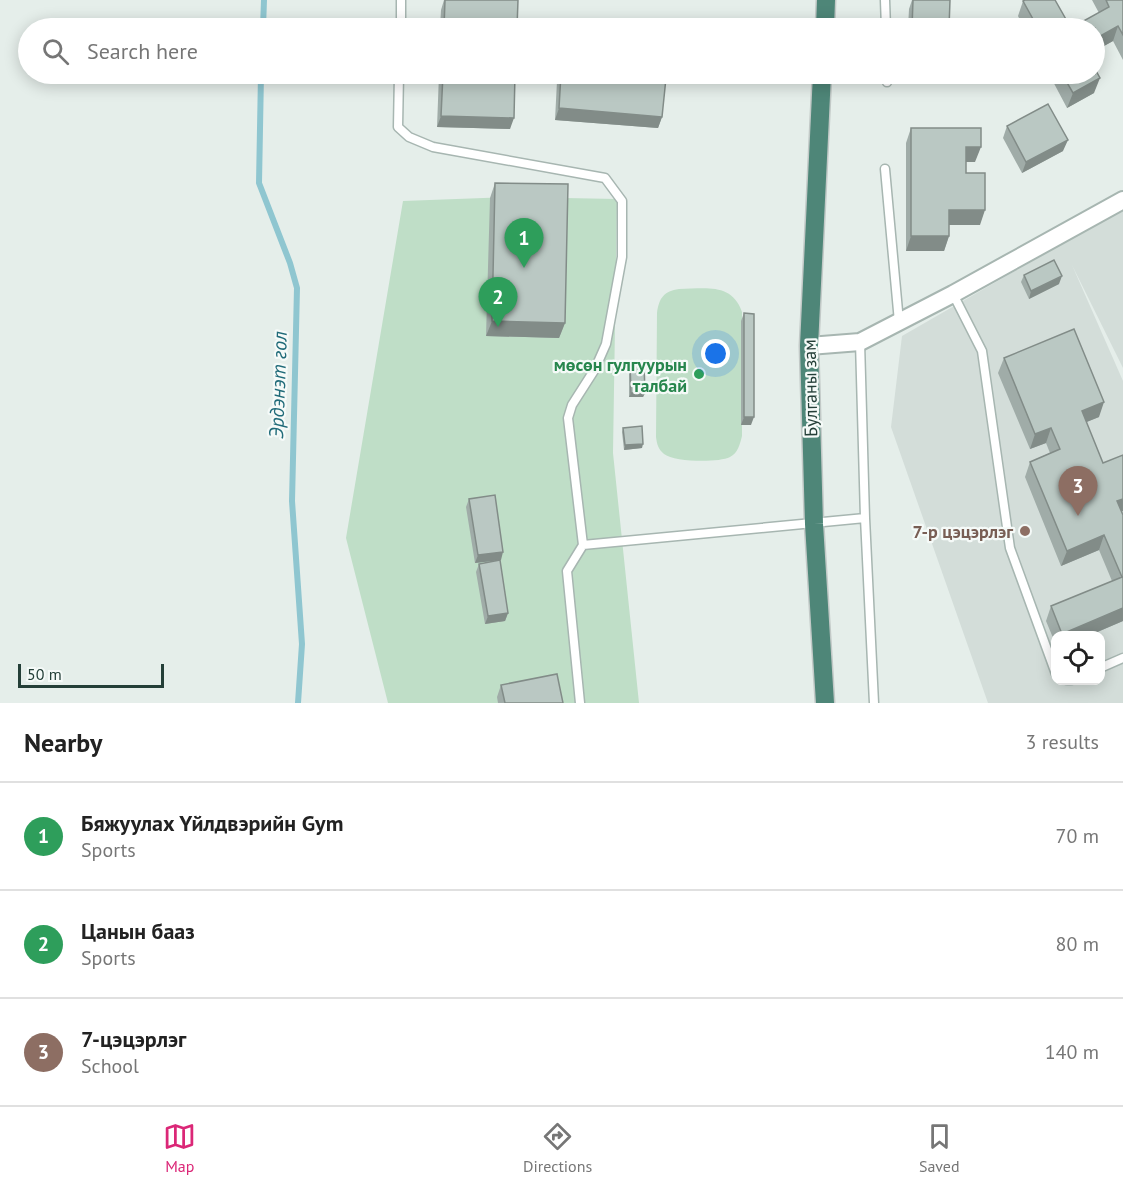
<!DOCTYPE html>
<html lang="en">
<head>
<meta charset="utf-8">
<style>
	:root { --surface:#fff; --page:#f2f2f2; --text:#222; --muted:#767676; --line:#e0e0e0; --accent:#db2777 }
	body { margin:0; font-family:"PT Sans",sans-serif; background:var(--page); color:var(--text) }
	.controls { position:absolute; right:18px; bottom:18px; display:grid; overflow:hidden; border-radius:12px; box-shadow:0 3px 15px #0003 }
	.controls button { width:54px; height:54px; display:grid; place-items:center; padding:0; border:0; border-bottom:2px solid var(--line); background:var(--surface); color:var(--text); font:30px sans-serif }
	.scale { position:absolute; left:18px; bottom:15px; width:146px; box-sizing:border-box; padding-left:6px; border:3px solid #243f38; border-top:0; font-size:16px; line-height:21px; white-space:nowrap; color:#243f38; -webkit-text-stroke:4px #f5faf8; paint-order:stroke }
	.you { position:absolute; left:716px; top:354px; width:21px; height:21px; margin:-15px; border:4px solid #fff; border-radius:50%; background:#1a73e8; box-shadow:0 0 0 9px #1a73e833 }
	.badge { display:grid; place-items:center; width:39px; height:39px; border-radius:50%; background:var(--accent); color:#fff; font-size:20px; font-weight:700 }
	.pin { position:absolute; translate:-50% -50px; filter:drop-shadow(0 2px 3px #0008) }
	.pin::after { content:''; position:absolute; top:32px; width:21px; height:18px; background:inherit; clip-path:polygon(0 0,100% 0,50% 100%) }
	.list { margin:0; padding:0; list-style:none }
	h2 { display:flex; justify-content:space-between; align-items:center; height:78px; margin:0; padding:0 24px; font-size:26px }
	h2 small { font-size:20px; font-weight:400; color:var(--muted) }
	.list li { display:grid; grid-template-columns:39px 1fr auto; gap:18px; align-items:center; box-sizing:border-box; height:108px; padding:0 24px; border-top:2px solid var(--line) }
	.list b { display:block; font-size:22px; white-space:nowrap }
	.list p { margin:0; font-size:20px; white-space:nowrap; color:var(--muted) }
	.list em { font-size:20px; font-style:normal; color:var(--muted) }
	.icon { flex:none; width:33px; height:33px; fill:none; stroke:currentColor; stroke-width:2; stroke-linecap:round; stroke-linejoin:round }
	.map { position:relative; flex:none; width:1123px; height:703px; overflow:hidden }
	.search { position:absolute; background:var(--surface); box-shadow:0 3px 15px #0003; left:18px; right:18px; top:18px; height:66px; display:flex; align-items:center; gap:15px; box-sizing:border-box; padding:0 21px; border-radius:33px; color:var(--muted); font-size:22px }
	.sheet { height:402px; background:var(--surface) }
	nav { display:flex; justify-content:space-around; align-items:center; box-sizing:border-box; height:84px; border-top:2px solid var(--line); background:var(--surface); font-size:16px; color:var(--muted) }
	nav a { display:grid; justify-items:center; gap:3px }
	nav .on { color:var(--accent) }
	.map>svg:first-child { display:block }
	.built { fill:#d3ddd9; fill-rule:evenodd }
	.green { fill:#bfdec7 }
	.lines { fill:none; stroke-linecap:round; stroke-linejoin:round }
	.stream { stroke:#8fc6d0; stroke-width:6 }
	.service-casing { stroke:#a7b6b1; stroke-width:11 }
	.minor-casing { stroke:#a7b6b1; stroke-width:20 }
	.trunk-casing { stroke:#c2c9c7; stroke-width:21 }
	.service { stroke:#fff; stroke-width:8 }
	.minor { stroke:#fff; stroke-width:16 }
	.trunk { stroke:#4e8678; stroke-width:18 }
	.wall { fill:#a0aca8 }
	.shaded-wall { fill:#828c88 }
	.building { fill:#bac8c3; stroke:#828c88; stroke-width:1.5 }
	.leisure-dot { fill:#2e9e5b; stroke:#f5faf8; stroke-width:2 }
	.education-dot { fill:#8d6e63; stroke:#f5faf8; stroke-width:2 }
	.labels { text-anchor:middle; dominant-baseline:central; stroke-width:4.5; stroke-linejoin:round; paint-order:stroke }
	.leisure-label { font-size:18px; font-weight:bold; fill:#27864d; stroke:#f5faf8; text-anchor:end }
	.street-label { font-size:18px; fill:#243f38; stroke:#f5faf8 }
	.education-label { font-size:18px; font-weight:bold; fill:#785e54; stroke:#f5faf8; text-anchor:end }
	.water-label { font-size:20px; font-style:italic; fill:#206b79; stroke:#f5faf8 }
</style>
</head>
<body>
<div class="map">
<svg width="1123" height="703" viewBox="0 0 1123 703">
	<rect width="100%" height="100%" fill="#e5eeea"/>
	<path class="built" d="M1123,209V368L1072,265L1123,381V703H988L891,427L902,336ZM1056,636H1100V680H1056Z"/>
	<path class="green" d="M513,197L617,199L613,453L639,703H388L346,538L403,201Z
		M679,289C704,289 732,282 742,312V436C740,444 738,453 730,457C718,463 674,462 664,454C658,449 657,444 656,437L657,313C659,298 664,291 679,289Z"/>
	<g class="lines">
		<path class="stream" d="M263,28L264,0
			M261,74L259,183L290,263L297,288L292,501L302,644L298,703"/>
		<g class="service-casing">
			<path id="service" d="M885,0L886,28
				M401,28V0
				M399,74L398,127L409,137L433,147L605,178L622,201V257L606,344L595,369L572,405L568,418L583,545L865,518
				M887,74V82
				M885,169L899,322
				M953,294L982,351L1010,548L1056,674
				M860,342L865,518L874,703
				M1100,668L1123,658
				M1067,680H1071
				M580,703L567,571L583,545"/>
		</g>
		<g class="minor-casing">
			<path id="minor" d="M809,346L860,342L953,294L1123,200"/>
		</g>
		<g class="trunk-casing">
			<path id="trunk" d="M825,28L826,0
				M822,74L809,346L814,524L825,703"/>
		</g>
		<use href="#service" class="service"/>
		<use href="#minor" class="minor"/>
		<use href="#trunk" class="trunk"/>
	</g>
	<path class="wall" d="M444,0H518L517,28H440L441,10Z
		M912,0H950L949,28H908L909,9Z
		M1092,0H1123V60L1113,41L1095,51V28H1024L1018,16L1023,1L1071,28L1099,13Z
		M439,74H515L510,129L437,127Z
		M560,74H612L662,117L658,128L555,120L557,81Z
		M1049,74H1095L1094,93L1067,108Z
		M1007,126L1063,151L1022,173L1003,138Z
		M911,128L975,162H966V173L980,225H949V236L944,251H906V143Z
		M495,183L565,323L559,338L486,336L490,198Z
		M1024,275L1059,284L1029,299L1021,282Z
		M744,313L751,425H741V321Z
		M1004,358L1099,417L1086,422L1123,515V621L1088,636H1056V645L1046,621L1051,606L1112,581L1099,550L1061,566L1025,477L1030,462L1050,453L1046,443L1030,449L998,373Z
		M630,363L645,393L643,397H629V367Z
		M623,428L642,448L624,450L622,432Z
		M469,499L501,560L475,563L466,507Z
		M479,564L508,613L505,621L485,624L476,572Z
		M501,685L563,703H498L497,697Z"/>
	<path class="shaded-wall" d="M1118,26L1113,41L1095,51V39Z
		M909,74H946L943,81L907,80Z
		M1100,78L1094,93L1067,108L1073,93Z
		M559,108L662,117L658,128L555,120Z
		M441,116L514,118L510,129L437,127Z
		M1068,140L1063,151L1022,173L1026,162Z
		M966,147H981L975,162H961Z
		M949,210H985L980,225H944Z
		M911,236H949L944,251H906Z
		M1062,276L1059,284L1029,299L1031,291Z
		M492,321L565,323L559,338L486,336Z
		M631,393H645L643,397H629Z
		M1104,402L1099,417L1077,426L1082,411Z
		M744,417H754L751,425H741Z
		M1051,428L1046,443L1030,449L1035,434Z
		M643,444L642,448L624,450L625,445Z
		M1123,499V511L1112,516L1117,501Z
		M1104,535L1099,550L1061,566L1067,551Z
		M503,552L501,560L475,563L478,555Z
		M1123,608V621L1088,636H1062V634Z
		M508,613L505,621L485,624L488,616Z"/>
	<path class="building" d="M445,0H518L517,28H444Z
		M913,0H950L949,28H912Z
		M1025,0H1055L1071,28L1109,7L1106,0H1123V35L1118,26L1095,39V28H1038L1023,1Z
		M1095,69L1100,78L1073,93L1062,74H1095Z
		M443,74H515L514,118L441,116Z
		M561,74H612L666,78L662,117L559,108Z
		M1048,104L1068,140L1026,162L1007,126Z
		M911,128H981V147H966V173H985V210H949V236H911Z
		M495,183L568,184L565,323L492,321Z
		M1054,260L1062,276L1031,291L1024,275Z
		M744,313L754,314V417H744Z
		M1074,329L1104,402L1082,411L1103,463L1123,455V499L1117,501L1123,515V608L1062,634L1051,606L1122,577L1104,535L1067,551L1030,462L1060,449L1051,428L1035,434L1004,358Z
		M630,363H644L645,393H631Z
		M642,426L643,444L625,445L623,428Z
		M495,495L503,552L478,555L469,499Z
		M500,560L508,613L488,616L479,564Z
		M557,674L563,703H505L501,685Z"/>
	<circle class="leisure-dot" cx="699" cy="374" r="6"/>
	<circle class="education-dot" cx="1025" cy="531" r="6"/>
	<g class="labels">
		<g class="leisure-label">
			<text x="687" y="364">мөсөн гулгуурын<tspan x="687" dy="21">талбай</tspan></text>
		</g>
		<g class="street-label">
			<text transform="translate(810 388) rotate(-91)">Булганы зам</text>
		</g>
		<g class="education-label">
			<text x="1013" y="531">7-р цэцэрлэг</text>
		</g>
		<g class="water-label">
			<text transform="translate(278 385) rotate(-88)">Эрдэнэт гол</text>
		</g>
	</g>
</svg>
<div class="controls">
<button><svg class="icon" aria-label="locate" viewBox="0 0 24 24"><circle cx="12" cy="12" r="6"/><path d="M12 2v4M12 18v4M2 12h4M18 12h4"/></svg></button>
</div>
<div class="scale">50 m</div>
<div class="you"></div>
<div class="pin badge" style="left:524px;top:268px;background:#2e9e5b">1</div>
<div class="pin badge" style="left:498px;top:327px;background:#2e9e5b">2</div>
<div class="pin badge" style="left:1078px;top:516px;background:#8d6e63">3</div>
<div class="search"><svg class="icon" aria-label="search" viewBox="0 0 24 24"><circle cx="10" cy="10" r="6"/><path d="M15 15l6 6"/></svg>Search here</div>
</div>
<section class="sheet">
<h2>Nearby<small>3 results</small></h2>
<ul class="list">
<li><span class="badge" style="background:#2e9e5b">1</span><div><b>Бяжуулах Үйлдвэрийн Gym</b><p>Sports</p></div><em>70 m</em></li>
<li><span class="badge" style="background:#2e9e5b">2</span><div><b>Цанын бааз</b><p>Sports</p></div><em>80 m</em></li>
<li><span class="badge" style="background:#8d6e63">3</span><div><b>7-цэцэрлэг</b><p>School</p></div><em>140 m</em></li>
</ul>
</section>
<nav>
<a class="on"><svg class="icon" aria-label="map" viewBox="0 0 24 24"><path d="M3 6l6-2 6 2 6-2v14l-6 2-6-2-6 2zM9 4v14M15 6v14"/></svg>Map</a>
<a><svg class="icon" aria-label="directions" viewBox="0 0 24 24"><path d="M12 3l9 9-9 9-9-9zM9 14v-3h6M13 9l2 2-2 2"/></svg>Directions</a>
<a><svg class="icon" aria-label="saved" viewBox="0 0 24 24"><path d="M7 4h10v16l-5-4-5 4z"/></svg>Saved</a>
</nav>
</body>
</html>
